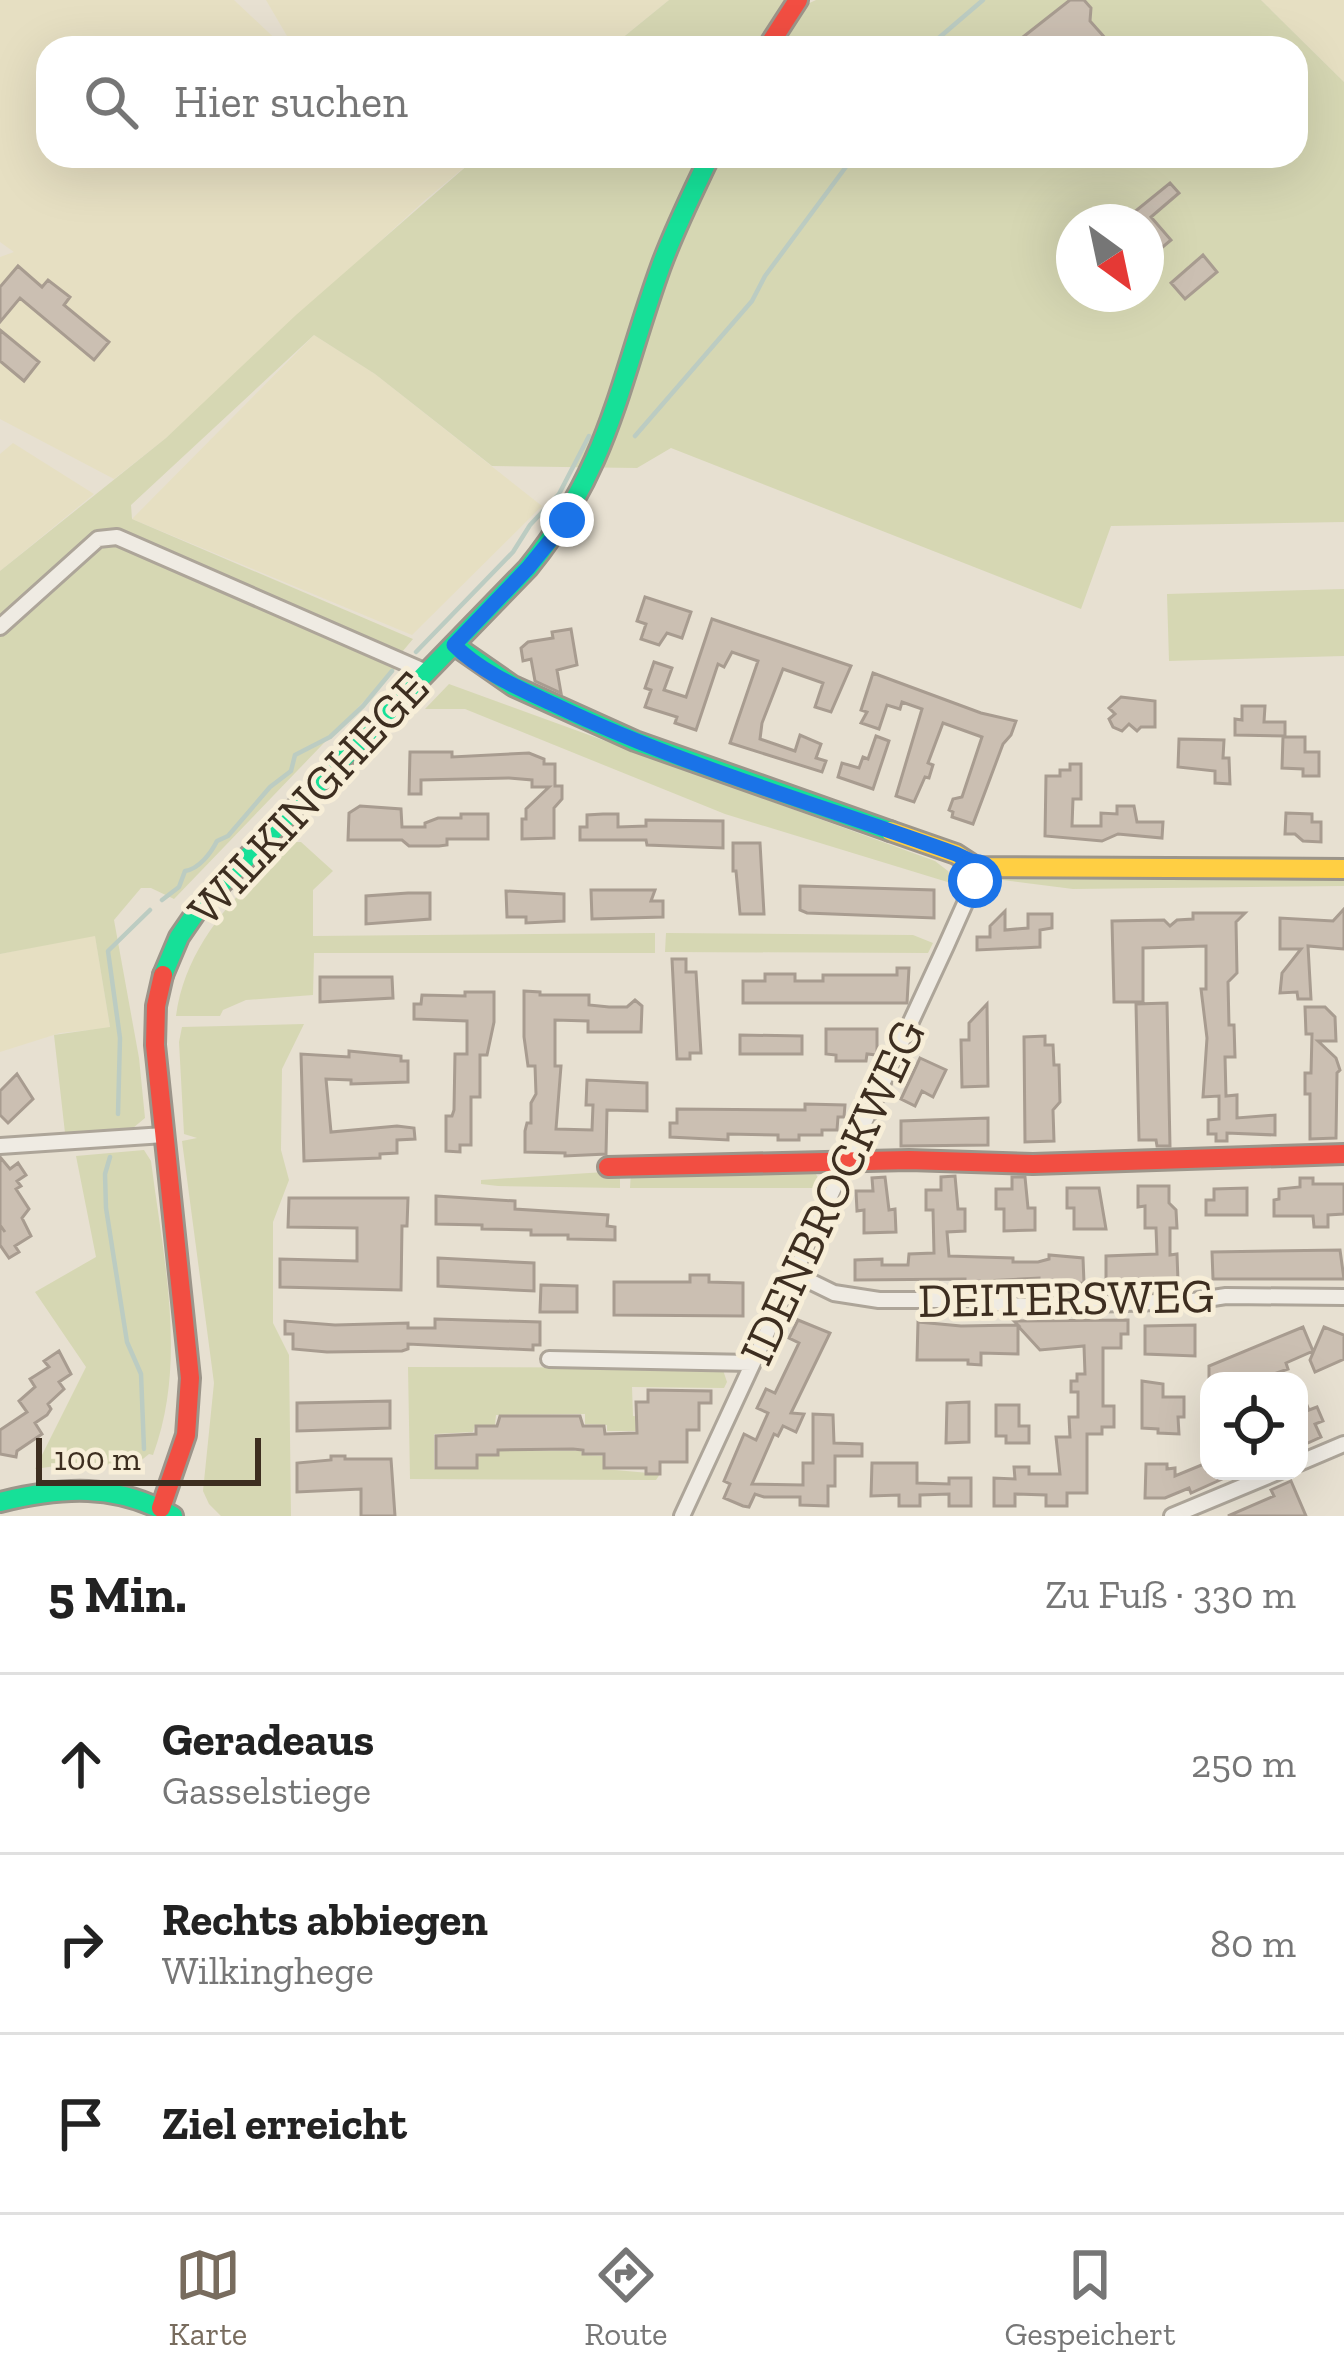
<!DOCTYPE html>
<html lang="de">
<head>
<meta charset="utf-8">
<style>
	:root { --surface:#fff; --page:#f2f2f2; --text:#222; --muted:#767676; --line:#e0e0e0; --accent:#786c5e }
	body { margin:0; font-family:"Zilla Slab",serif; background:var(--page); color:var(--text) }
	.controls { position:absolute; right:36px; bottom:36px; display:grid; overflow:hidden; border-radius:24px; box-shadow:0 12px 48px #0002 }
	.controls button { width:108px; height:108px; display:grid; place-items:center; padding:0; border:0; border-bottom:3px solid var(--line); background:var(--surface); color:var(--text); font:60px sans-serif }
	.compass { position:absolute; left:1056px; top:204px; width:108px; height:108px; border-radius:50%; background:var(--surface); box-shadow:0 12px 48px #0002; rotate:147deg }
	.scale { position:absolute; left:36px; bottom:30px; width:225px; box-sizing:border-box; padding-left:12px; border:6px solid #3d2e20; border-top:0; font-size:33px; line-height:42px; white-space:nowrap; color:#3d2e20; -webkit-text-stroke:9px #f7eed8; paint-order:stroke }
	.stop { position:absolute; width:36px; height:36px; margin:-27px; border:9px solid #1a73e8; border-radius:50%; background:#fff }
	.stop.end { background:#1a73e8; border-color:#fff; box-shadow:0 3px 12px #0008 }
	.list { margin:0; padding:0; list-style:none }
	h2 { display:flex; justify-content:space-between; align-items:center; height:156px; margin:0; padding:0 48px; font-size:51px }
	h2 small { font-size:39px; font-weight:400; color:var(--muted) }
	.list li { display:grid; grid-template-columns:78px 1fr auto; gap:36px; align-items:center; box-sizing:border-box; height:180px; padding:0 48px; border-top:3px solid var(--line) }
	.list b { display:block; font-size:45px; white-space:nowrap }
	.list p { margin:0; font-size:39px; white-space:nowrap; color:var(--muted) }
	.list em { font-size:39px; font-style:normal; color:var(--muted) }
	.icon { flex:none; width:66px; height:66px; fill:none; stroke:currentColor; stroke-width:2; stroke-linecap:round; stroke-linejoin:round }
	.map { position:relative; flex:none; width:1344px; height:1516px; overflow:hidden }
	.search { position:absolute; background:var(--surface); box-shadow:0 12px 48px #0002; left:36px; right:36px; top:36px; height:132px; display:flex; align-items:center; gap:30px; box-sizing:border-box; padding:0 42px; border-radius:36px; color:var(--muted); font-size:45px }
	.sheet { height:696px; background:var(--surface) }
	nav { display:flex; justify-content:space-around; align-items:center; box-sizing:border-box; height:168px; border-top:3px solid var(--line); background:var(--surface); font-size:33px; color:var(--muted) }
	nav a { display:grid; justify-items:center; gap:6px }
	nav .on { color:var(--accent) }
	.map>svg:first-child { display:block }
	.farmland { fill:#e6dfc2 }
	.green { fill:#d6d7b3; fill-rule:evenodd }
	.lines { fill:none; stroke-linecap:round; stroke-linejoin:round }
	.stream { stroke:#bcccc2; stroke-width:4.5 }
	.building { fill:#cbbfb2; stroke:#a89c90; stroke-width:3 }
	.street-casing { stroke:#ada599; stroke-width:20 }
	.fast-casing { stroke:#9c958a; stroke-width:24 }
	.slow-casing { stroke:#9c958a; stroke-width:24 }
	.jam-casing { stroke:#9c958a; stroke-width:24 }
	.street { stroke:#efebe3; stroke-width:14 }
	.fast { stroke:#16e098; stroke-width:18 }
	.slow { stroke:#ffcf43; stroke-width:18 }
	.jam { stroke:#f24e42; stroke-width:18 }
	.route { stroke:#1a73e8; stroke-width:15 }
	.labels { text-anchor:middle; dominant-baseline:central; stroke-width:10; stroke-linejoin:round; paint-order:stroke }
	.street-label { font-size:48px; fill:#3d2e20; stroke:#f7eed8 }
</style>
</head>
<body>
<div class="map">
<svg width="1344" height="1516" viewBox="0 0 1344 1516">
	<rect width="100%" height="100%" fill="#e7e0d1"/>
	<path class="farmland" d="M0,0H234L285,48H48V156H478L424,201L166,438L114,479L0,419V257L14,252L0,242Z
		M266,0H669L610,48H294Z
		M1261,0H1344V82Z
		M314,335L375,374L542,506L412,635L132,519Z
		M13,443L94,494L0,571V454Z
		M95,935L110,1028L60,1033L0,1052V954Z"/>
	<path class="green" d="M669,0H794L801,7L816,0H1261L1344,82V522L1111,526L1081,609L671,448L637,468L492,466L375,374L314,335L131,505L132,519L413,639L391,665L396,668L174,899L151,888H141L114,920L139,1058L145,1118L133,1128L65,1133L54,1035L110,1027L95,936L0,954V571L166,438L296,315L478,156H1296V48H610ZM1074,222H1146V294H1074Z
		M1344,589V656L1169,661L1167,594Z
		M449,684L935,861L948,871L954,884L725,814L465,709H425Z
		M294,842H301L333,871L313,890V936L655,933V953H314L313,995L246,1000L223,1010L220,1016H176C186,942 240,889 294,842Z
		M996,874L1344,878V886L1073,889L995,879Z
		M666,933L913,935L933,943L928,953L665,952Z
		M304,1024L282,1069L281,1150L289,1180L273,1222V1323L289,1355L291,1516H221L209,1504L203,1491L214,1383L182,1141L197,1138L184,1134L179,1042L182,1027Z
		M144,1150L151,1161C163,1257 188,1361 153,1455L149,1454L133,1467L83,1462L35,1469L86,1367L35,1292L96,1257L76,1156Z
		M620,1171V1188L498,1186L481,1184V1180Z
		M631,1171L808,1172L816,1174L820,1182L818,1188H630Z
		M408,1367L717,1368L723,1370L727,1382L724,1388L632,1387L633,1416L646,1417V1431H607V1425L585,1424V1414L496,1415L495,1425H475L473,1432L434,1434V1469H477L478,1456L498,1455L499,1451H581L582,1455L603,1456L604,1469L660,1474L656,1480L410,1479Z"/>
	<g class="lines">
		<path class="stream" d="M927,48L983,0
			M635,436L752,301L765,276L854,156
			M416,652L513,552L530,525L559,494L589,436
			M162,900L179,887L185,871C199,869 211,853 217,841L228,836L270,787L291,771L295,755L330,737L363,706L392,671
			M118,1114L120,1038L108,951L150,910
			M110,1157L105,1174L106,1208L127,1342L141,1374L144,1449"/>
	</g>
	<path class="building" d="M1070,0H1084L1091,8L1090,21L1114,48H1009Z
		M1170,183L1179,193L1151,217L1171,240L1146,261V222H1122Z
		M1203,255L1217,272L1185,299L1171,283Z
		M18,266L42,287L48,280L70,297L64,305L109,342L94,360L20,298L0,322V287Z
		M0,330L39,362L24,381L0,361Z
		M645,597L691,612L682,638L667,633L659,645L641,639L646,624L637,621Z
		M712,619L851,666L831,712L815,707L823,683L783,669L762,723L760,739L795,751L800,735L821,744L816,758L826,761L822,772L730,743L758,661L732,652L724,667L718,664L696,730L675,723L677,717L645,707L651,690L645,688L654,662L672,668L664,690L686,697Z
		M571,629L577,665L557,670L561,693L535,681L531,659L523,661L521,648L528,642L553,638L552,632Z
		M873,673L981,713L1016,721L1011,735L1003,744L973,824L952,817L953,812L949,810L953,799L962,797L982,737L943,723L928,763L933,765L929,778L925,777L914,802L896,796L922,709L902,702L900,709L887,705L879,729L861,723L867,712L861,710Z
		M1121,697L1155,701V727H1141L1137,731L1129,724L1122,731L1113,727L1109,719L1115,714L1109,708Z
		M1242,706H1265L1264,722H1285V736L1235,735V719L1242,720Z
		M876,736L889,741L873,789L838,777L842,763L859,768L863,757L868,759Z
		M1283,737H1305V752H1319V776H1303V769L1282,768Z
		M1179,739L1224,740L1223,758H1229L1230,784L1215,783V771L1178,767Z
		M410,752H452V757L529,753L544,759V764H555V786H562V799L554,808V838L522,839V819H526V809L549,787H532V780L509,778L421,780V794H409Z
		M1070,764H1081V799H1073L1072,826H1101V813L1117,814V806H1134L1137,822H1163L1162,838L1118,834L1102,841L1045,836L1046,776H1060V770H1070Z
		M360,806L401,809L402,827H425V823L438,818H461V814H488V839H447V845L439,846H409L402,840H348L349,813Z
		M1286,813L1312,814V822H1321V842L1303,841L1295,834H1285Z
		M603,814H618V827L646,826V820L723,821V848L647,845L646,840H580V827H587V815Z
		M733,843H760L764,914H740L736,871H733Z
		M800,886L934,890V918L807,913L800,910Z
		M591,890H655L651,901H663V917L592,919Z
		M506,891L564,894V921L526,923V917H507Z
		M408,893H430V919L366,924V896Z
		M1344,909V949L1308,946L1311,999H1298L1297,992L1280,993L1282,973L1301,949H1280V918L1333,921Z
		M1005,911V930L1028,928V914H1052V928L1040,930V947L977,950V937H990V926Z
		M1193,913H1245L1236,922L1237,973L1228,982L1229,1025H1234L1235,1057H1225L1226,1096L1237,1095V1118L1275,1115V1135L1227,1133V1141H1216V1134H1208V1120L1219,1119V1096L1203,1097L1207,1038L1201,989H1206V946L1143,948V1002H1114L1112,921L1164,920L1170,926L1177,920L1193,919Z
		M672,959H686V972H696L701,1053H690V1059H677Z
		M897,968H909L907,1003H743V981H765V974H795V981H823V975H897Z
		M320,977H392L393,998L320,1002Z
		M524,991L540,992V995H589V1005L609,1007H627L635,1000L642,1006L641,1032H588V1021L555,1020V1066H561L556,1129L592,1130L593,1105H586L587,1080L647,1083V1111L607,1110L606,1154L565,1156V1153L525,1152V1131L527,1123H531V1103L536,1094L535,1066H528L524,1037Z
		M465,992H494V1022L487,1055H480V1097H471V1145H460V1152L446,1151V1116H452L454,1110L455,1054H467V1021L414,1019V1004H421L422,995L465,996Z
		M1167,1003L1170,1146H1157L1156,1140H1139L1136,1004Z
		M987,1004L988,1086L962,1087L961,1040H969V1023Z
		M1305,1007H1325L1335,1017L1336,1041H1318L1336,1058L1340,1070L1337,1073L1336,1138L1310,1139V1094H1305V1073H1311L1312,1034H1306Z
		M826,1029H877V1055L867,1054L866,1061H836V1055L826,1054Z
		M740,1035L802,1036V1054H740Z
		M1045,1036V1045H1053L1054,1065H1059L1060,1102L1053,1110L1054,1141L1025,1142L1024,1037Z
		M349,1051L401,1056V1061H408V1082L351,1084V1080L326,1079L331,1132L397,1126L414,1128L415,1139L397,1140V1153L380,1154V1158L304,1161L301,1054L349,1057Z
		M920,1058L946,1070L933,1097L922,1091L915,1106L901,1099Z
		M17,1074L33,1099L8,1123L0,1115V1091Z
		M805,1104L845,1105L844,1117H838L837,1130H822V1135H799V1140H778V1135L728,1134V1140L670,1137V1123H677V1109L805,1110Z
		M988,1118V1145L901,1146V1121Z
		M0,1157L10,1169L18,1163L26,1175L17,1181L21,1186L16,1189L29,1209L22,1218L31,1236L15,1246L19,1252L9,1258L0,1245V1225L5,1232L0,1225Z
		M955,1176L958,1209H965V1231L947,1232L949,1256L1013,1258V1262H1038L1049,1259V1255L1083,1258L1084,1283L1039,1284V1278L965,1282V1279L855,1280V1260L882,1259V1265H908L909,1254L934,1253L933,1210H926V1190H941V1177Z
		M885,1177L889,1210L895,1209L896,1232L864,1233V1210L857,1211L856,1191H873L872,1178Z
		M1012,1177H1025L1028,1208H1035V1230L1004,1231V1209H996V1189H1012Z
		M1300,1178H1313V1184H1344V1214L1328,1215V1227H1314L1313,1216H1274V1200L1279,1199V1189L1300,1187Z
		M1138,1186H1169V1203L1176,1210L1177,1228H1170V1255L1177,1254L1178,1281L1106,1280V1256L1157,1254L1156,1228H1145V1206L1138,1207Z
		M1067,1188H1099L1106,1229H1074V1208H1067Z
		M1247,1188V1215H1206V1200H1214V1189Z
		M436,1196L515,1201V1209L608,1215L607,1226L615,1227V1240L568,1239V1235H531V1230L482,1229V1225L436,1224Z
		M289,1198H408L407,1226H402L401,1290L280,1287V1259L357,1261V1228L288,1227Z
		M1340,1250L1344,1279H1213L1212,1252Z
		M438,1258L534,1263V1291L438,1286Z
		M690,1275H709V1282L743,1283V1316L614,1315V1282H690Z
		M541,1285L577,1286V1312H540Z
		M435,1319L540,1322V1345H533V1350L408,1344V1349L402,1351L327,1352L293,1349V1334H285V1321L335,1325L408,1323V1328H435Z
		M798,1320L830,1333L791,1413L804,1414L796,1432L783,1426L778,1436L774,1434L752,1484L803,1485V1463H813V1414L833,1415L834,1443L862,1444V1456H835V1486H828V1506L800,1505V1497H764L755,1494L749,1507L743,1506L724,1498L730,1484L724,1481L744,1434L756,1440L768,1413L757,1408L766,1389L775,1393L799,1343L789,1338Z
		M1128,1320V1334H1121V1348H1103V1406H1114V1427H1102V1434H1087V1493H1067V1506H1046V1495L1015,1494V1506H994V1478L1015,1479L1014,1467H1029V1474H1060L1056,1437H1070L1069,1417H1078V1392H1071V1381H1077V1374H1085L1084,1346L1040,1350L1018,1326V1354L981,1353V1365L968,1364V1360H917L918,1322L961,1326L1018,1325L1014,1321Z
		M1195,1325V1356L1145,1354V1326Z
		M1303,1327L1313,1351L1286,1363L1288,1369L1254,1381H1209V1366Z
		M1324,1327L1344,1335V1359L1315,1372L1310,1360Z
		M59,1351L71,1374L59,1382L64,1389L48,1404L51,1409L47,1415L35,1423L42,1434L17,1451L16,1457L0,1454V1430L27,1412L19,1401L35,1387L30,1379L49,1367L44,1361Z
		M1142,1381L1163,1384V1397H1184V1417H1178L1179,1434L1158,1433V1429L1142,1428Z
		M1299,1386L1309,1410L1317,1407L1323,1421L1315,1424L1321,1437L1299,1447Z
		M648,1390L711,1391V1403H699V1430H687V1462H660V1474H646V1468H604V1454H583V1450L573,1449L498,1450V1455H477V1468H436V1436L476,1434V1426H497L500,1416H580L583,1426H604L605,1434L637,1433L636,1402H648Z
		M390,1401V1428L297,1431V1403Z
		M969,1402V1442L946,1443L947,1403Z
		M996,1405H1019V1426H1029V1443H1006V1436H996Z
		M331,1456H345V1459H391L395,1516H361V1489L297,1492V1463L331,1460Z
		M872,1463H917V1483L949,1484V1478H971V1506H949V1494L920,1495V1506H899V1495L871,1496Z
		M1146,1464H1167V1469L1175,1468V1476L1204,1464L1207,1471H1240L1191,1493L1189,1488L1165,1498H1145Z
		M1291,1481L1306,1516H1228L1274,1496L1271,1490Z"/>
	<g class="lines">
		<g class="street-casing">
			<path id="street" d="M0,627L98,539L117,537L426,672
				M0,1146L164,1135
				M793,1273L834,1293L879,1300H974L1021,1306L1193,1301L1226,1296L1344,1297
				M549,1359L752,1363
				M1299,1463L1344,1444
				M682,1516L946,946L975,881L976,867
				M1172,1516L1280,1471"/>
		</g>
		<g class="fast-casing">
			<path id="fast" d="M454,645L513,686L635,741L890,831
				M163,975L179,937L201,905L528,568C610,467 619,382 661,266C675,228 693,192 710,156
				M0,1502C61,1487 117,1483 173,1516"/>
		</g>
		<g class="slow-casing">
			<path id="slow" d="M890,831L956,854L976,867L1344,869"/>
		</g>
		<g class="jam-casing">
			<path id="jam" d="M767,48L798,0
				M608,1167L909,1160L1033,1164L1344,1154
				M161,1508L186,1435L190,1378L155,1045L156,1006L163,975"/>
		</g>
		<use href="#street" class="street"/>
		<use href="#fast" class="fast"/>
		<use href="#slow" class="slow"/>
		<use href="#jam" class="jam"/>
	</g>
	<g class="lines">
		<path class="route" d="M567,520L528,568L454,645C482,673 521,689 557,706C685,767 823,806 956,854L973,862L978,871L975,881"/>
	</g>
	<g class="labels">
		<g class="street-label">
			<text transform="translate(308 798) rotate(-47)">WILKINGHEGE</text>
			<text transform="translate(832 1192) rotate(-65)">IDENBROCKWEG</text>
			<text transform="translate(1066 1298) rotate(-1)">DEITERSWEG</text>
		</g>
	</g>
</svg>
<div class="controls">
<button><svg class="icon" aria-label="locate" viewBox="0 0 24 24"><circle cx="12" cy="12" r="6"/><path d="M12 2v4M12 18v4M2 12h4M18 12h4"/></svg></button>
</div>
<svg class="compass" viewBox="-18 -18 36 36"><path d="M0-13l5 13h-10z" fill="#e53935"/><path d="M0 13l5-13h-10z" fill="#767676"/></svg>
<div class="scale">100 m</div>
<div class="stop" style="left:975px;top:881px"></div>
<div class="stop end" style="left:567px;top:520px"></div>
<div class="search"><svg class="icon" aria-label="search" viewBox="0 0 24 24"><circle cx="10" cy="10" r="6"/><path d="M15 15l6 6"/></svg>Hier suchen</div>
</div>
<section class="sheet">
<h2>5 Min.<small>Zu Fuß · 330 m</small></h2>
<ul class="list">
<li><svg class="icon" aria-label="ahead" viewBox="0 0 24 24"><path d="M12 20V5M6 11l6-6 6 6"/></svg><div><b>Geradeaus</b><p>Gasselstiege</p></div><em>250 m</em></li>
<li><svg class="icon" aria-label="right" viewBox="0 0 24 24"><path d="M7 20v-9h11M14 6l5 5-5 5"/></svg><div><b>Rechts abbiegen</b><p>Wilkinghege</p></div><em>80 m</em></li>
<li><svg class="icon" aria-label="arrive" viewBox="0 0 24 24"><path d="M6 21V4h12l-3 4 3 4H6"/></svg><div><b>Ziel erreicht</b></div></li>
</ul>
</section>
<nav>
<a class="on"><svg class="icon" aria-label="map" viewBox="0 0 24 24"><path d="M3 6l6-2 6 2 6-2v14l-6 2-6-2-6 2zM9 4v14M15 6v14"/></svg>Karte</a>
<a><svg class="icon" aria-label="directions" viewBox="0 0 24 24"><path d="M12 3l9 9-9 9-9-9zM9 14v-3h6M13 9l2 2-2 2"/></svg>Route</a>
<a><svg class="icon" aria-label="saved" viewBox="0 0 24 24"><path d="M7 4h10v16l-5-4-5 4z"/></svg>Gespeichert</a>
</nav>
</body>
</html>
